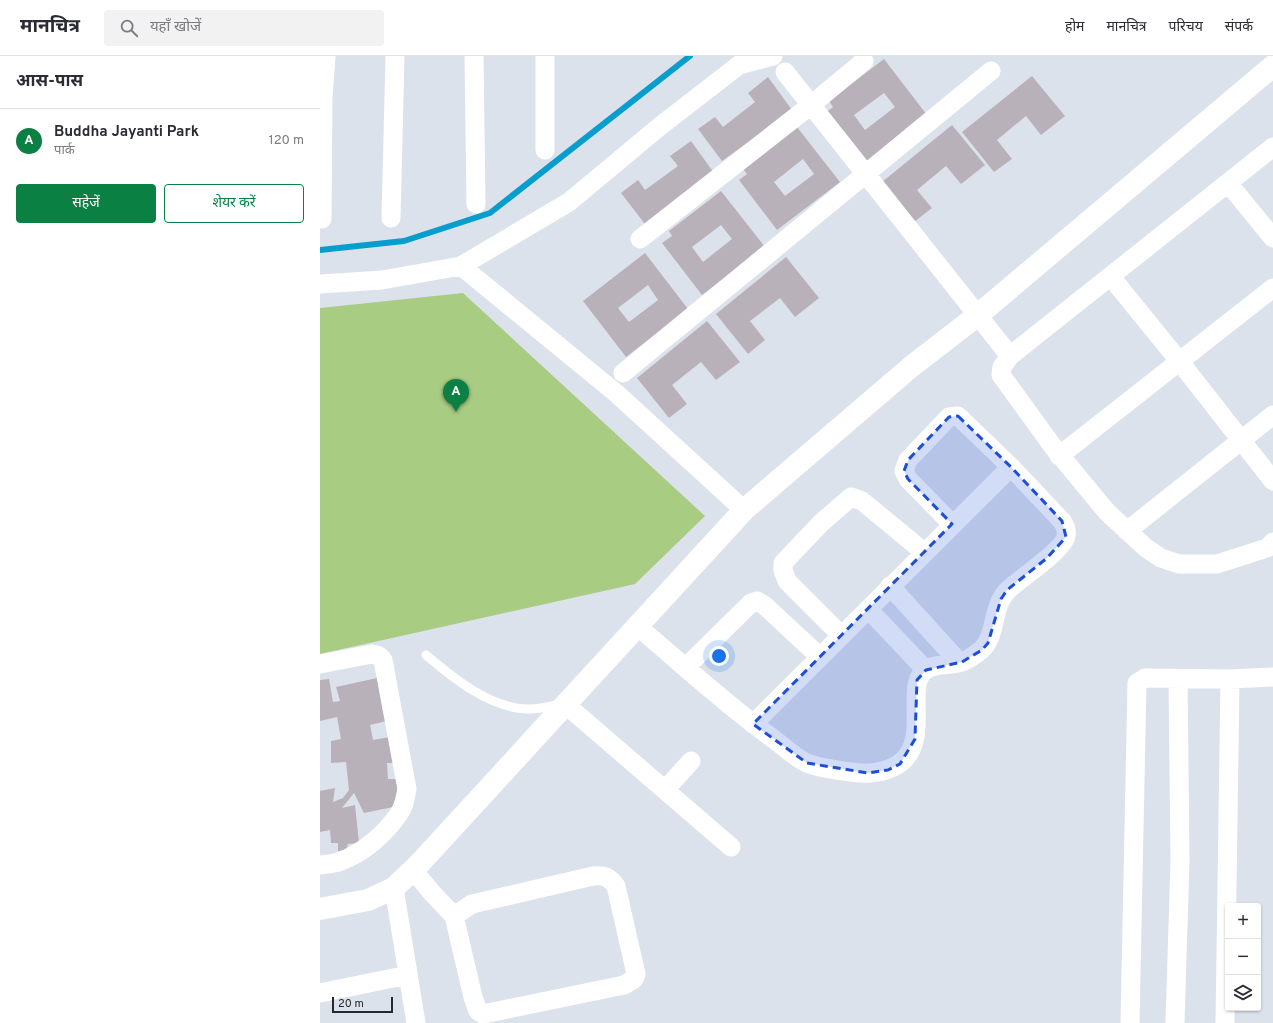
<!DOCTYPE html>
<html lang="hi">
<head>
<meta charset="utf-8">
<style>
	:root { --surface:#fff; --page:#f2f2f3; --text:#2b2b33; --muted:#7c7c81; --line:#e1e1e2; --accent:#0b8043 }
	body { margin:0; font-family:Overpass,"Noto Sans Devanagari",sans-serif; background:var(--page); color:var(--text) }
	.controls { position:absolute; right:12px; bottom:12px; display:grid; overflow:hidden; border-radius:4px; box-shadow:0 1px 3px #0004 }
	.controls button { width:36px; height:36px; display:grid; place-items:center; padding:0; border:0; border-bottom:1px solid var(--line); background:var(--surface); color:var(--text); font:20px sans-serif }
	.scale { position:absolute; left:12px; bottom:10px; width:61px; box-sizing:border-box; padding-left:4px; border:2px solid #26282b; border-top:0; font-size:11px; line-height:14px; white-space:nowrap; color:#26282b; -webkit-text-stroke:3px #dce2eb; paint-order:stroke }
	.you { position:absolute; left:399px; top:600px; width:14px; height:14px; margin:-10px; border:3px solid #fff; border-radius:50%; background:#1a73e8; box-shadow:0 0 0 6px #1a73e833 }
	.badge { display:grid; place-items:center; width:26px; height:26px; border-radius:50%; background:var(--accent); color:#fff; font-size:13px; font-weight:700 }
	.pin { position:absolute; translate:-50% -33px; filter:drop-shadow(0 1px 2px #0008) }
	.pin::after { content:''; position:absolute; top:21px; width:14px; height:12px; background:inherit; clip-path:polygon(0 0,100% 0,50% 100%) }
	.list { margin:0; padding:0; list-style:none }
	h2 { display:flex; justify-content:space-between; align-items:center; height:52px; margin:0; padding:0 16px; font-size:17px }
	h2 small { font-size:13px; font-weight:400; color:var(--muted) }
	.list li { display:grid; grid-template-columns:26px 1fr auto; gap:12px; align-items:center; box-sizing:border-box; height:64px; padding:0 16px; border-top:1px solid var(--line) }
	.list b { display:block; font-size:15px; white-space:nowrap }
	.list p { margin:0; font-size:13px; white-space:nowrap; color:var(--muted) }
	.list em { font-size:13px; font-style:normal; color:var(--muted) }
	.actions { display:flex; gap:8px; padding:12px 16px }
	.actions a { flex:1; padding:9px 0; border:1px solid var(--accent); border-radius:4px; text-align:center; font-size:14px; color:var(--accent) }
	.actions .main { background:var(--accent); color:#fff }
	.icon { flex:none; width:22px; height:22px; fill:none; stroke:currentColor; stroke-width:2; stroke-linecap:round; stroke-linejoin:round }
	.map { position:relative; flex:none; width:953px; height:967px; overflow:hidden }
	header { display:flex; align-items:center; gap:24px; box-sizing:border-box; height:56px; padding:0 20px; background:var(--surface); border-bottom:1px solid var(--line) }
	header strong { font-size:19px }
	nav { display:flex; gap:22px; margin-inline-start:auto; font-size:14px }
	.search { width:280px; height:36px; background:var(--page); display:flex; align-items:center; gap:10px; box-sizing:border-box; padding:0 14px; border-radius:4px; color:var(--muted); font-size:15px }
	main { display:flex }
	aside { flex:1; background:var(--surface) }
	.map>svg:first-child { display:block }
	.green { fill:#a9cc83 }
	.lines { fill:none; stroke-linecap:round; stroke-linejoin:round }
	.stream { stroke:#079dcc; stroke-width:6 }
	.building { fill:#b9b1b9; fill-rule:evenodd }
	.service { stroke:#fff; stroke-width:9 }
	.minor { stroke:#fff; stroke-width:19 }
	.tertiary { stroke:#fff; stroke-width:22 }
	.marked { fill:#1d4ed8; fill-opacity:0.2; stroke:#1d4ed8; stroke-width:3; stroke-dasharray:8 5; stroke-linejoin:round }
</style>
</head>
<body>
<header>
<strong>मानचित्र</strong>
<div class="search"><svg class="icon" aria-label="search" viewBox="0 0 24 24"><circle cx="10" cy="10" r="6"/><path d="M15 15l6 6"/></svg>यहाँ खोजें</div>
<nav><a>होम</a><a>मानचित्र</a><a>परिचय</a><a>संपर्क</a></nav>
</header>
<main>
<aside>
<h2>आस-पास<small></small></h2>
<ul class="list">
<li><span class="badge">A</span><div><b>Buddha Jayanti Park</b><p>पार्क</p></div><em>120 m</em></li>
</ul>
<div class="actions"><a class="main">सहेजें</a><a>शेयर करें</a></div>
</aside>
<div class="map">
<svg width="953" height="967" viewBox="0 0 953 967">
	<rect width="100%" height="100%" fill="#dce2eb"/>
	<path class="green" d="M143,237L385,460L315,528L0,598V252Z"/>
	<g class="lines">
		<path class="stream" d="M0,194L84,185L170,157L370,0"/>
	</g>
	<path class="building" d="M564,3L607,59L545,107L505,57L513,51L509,45ZM564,37L575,51L545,74L534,59Z
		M712,20L745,60L721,79L706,60L677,84L692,103L674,116L642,76Z
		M448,21L472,54L402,105L378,73L395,61L403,71L435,46L428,37Z
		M632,69L665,109L641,128L626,110L597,134L612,152L594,166L562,126Z
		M477,71L520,126L457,174L419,124L427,118L423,113ZM483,103L494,118L465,140L454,126Z
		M371,85L394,117L325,168L301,137L318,124L325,134L358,110L350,100Z
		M401,135L445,191L382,239L342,187L352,180L349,175ZM401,169L412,183L383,206L372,191Z
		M325,197L368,253L306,301L263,245ZM328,229L338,244L309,266L298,252Z
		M466,201L499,242L475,261L460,242L430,265L445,284L428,298L396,258Z
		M387,265L420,306L396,324L381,306L352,329L367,348L349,362L317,322Z
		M57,622L67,665L50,669L53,684L70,681L74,707H67L68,723H77L78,750L44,757L34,737L22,752L35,749L39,787L28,788L26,796L18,795V787H11L10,774L0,776V735L15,732L13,746L23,742L29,734L26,706L11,707V685L21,683L17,661L0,665V624L9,623L13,646L20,645L16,631Z"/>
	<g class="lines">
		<path class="service" d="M106,599C133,622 170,652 207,653C218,654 230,650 240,648"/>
		<path class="minor" d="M154,0L156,148
			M544,5L491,49L690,300
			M953,91L690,300L682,311L681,319L734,392L787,456L826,492L841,502L859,508H897L947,492L953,486
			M225,94V0
			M908,127L953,182
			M71,162L75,0
			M2,163L3,42L6,0
			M320,183L491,49L465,16
			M141,210L296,337L424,454
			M791,221L860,306L953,425
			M0,228L62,224L141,210L249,146L339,71L419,9L453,0
			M303,317L671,15
			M739,400L953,232
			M807,475L953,359
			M570,530L639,606
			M548,553L606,614
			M317,570C361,607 404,647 451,681C462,689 474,701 487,707C498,712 538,718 550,717C627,710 577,629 607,613C618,607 630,610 642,606C648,604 656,598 661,594C677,581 671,550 688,534C699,523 744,494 746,480C747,474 745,469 742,465L691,411L638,360L629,361L588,404L584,415L588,423L632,468
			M521,579L467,525L463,514V507L501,467L531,441L542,445L604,496
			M0,608L52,598L59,600L63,604L87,733C85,742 84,752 78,759C65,778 43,797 21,805C15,808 7,808 0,809
			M366,611L431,547L437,545L444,549L500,601
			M245,648L411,791
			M433,668L691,411
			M345,734L371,705
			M93,814L113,838L134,860L152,848L273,820C285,819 289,821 296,830L316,918L314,923L304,929L163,958L158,955L153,941L134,860
			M74,832L96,967
			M0,937L88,919
			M810,967L817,627L825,622L910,623L953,621
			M855,967L860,804L858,623
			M905,967L910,623"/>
		<path class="tertiary" d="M0,853L48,844L74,832L100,807L424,454L592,310L658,259L953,10"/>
	</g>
	<path class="marked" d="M638,360L691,411L742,465L746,481L727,502L687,534L681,543L668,587L662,594L642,606L606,614L597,624L595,683L580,708L568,714L548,717L487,707L433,668L632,468L588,423L584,415L588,404L629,361Z"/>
</svg>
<div class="controls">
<button>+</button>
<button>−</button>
<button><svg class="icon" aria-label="layers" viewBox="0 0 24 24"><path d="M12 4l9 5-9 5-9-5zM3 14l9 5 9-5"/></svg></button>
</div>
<div class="scale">20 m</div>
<div class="you"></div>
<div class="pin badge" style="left:136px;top:356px">A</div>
</div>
</main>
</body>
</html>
